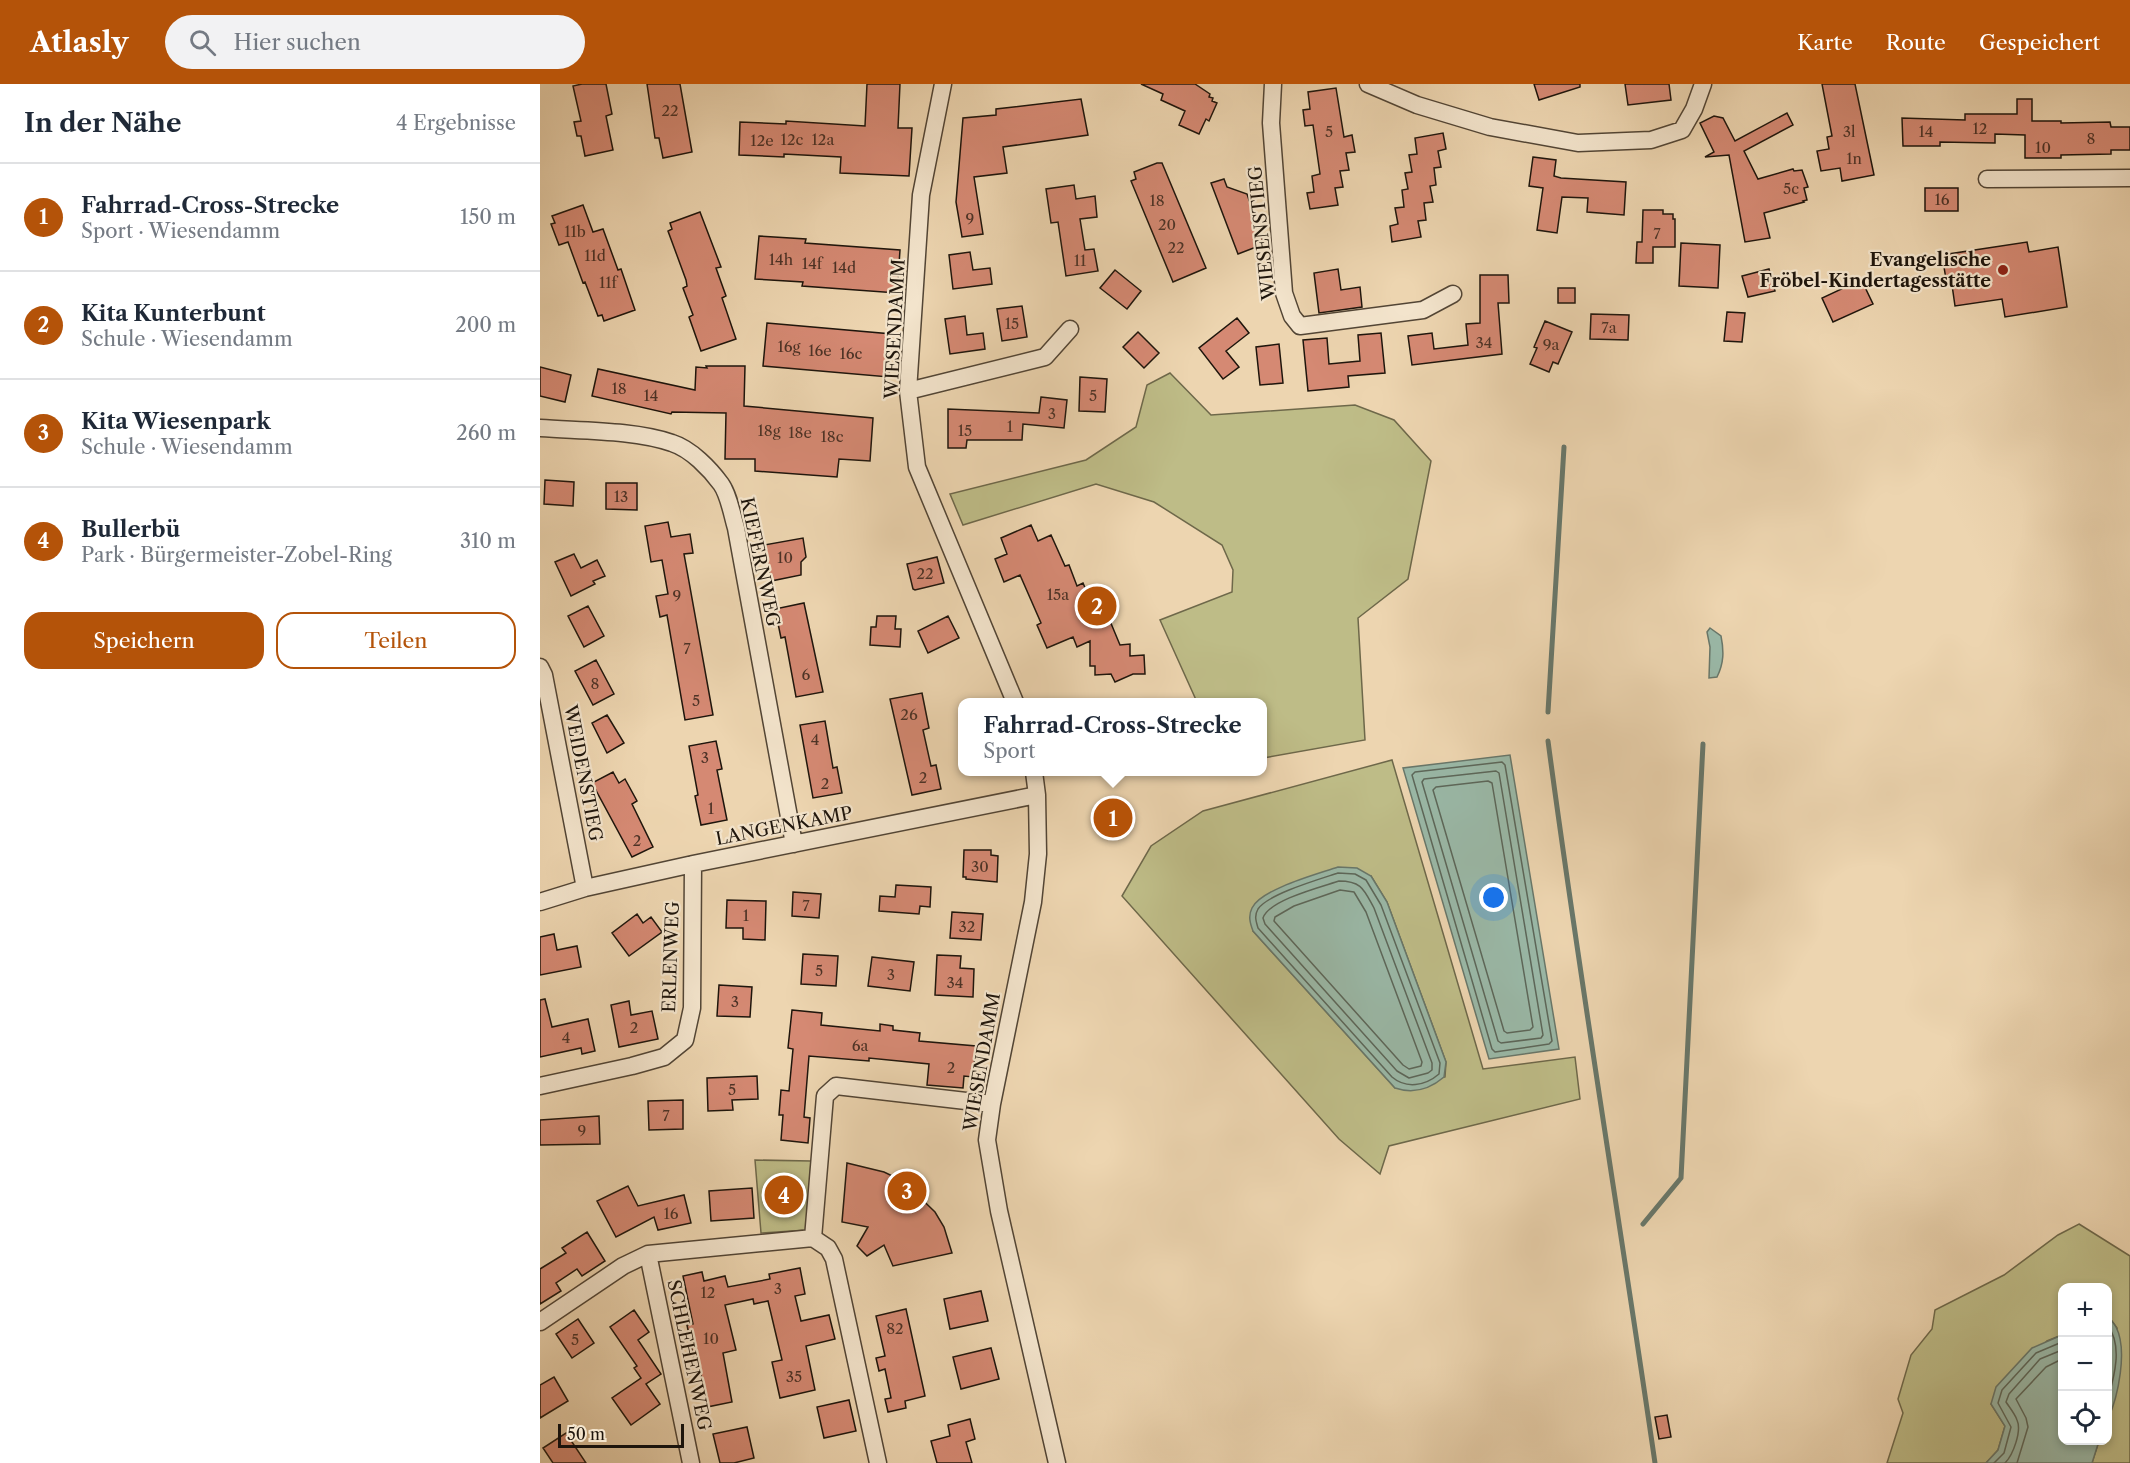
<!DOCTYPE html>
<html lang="de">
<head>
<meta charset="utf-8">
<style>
	:root { --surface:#fff; --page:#f2f2f3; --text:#1f2937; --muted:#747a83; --line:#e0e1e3; --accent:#b45309 }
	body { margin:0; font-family:"Libre Caslon Text",serif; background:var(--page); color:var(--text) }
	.controls { position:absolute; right:18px; bottom:18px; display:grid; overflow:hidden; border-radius:12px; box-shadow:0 3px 9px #0003 }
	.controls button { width:54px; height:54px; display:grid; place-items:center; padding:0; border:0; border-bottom:2px solid var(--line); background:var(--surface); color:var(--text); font:30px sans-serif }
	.scale { position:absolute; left:18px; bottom:15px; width:126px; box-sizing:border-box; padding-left:6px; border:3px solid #1e150c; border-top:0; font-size:16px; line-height:21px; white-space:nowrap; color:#1e150c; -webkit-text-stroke:4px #f3e4cc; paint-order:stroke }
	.you { position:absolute; left:954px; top:814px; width:21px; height:21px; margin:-15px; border:4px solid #fff; border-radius:50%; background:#1a73e8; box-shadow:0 0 0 9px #1a73e833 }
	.badge { display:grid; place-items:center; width:39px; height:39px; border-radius:50%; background:var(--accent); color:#fff; font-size:20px; font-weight:700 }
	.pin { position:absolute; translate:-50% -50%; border:3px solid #fff; box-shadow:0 2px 6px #0006 }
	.popup { position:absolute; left:418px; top:614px; width:309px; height:78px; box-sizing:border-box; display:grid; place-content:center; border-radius:12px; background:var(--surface); filter:drop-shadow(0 2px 4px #0005); font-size:20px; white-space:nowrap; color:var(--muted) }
	.popup b { font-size:22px; color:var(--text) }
	.popup::after { content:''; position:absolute; left:50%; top:100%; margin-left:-12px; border:12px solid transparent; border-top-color:var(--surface) }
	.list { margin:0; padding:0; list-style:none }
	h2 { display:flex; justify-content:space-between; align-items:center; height:78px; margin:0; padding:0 24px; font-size:26px }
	h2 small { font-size:20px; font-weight:400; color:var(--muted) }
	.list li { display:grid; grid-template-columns:39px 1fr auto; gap:18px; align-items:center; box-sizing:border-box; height:108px; padding:0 24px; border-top:2px solid var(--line) }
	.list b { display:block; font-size:22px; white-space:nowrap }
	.list p { margin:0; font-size:20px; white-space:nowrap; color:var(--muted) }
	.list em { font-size:20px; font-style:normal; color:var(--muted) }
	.actions { display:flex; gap:12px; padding:18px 24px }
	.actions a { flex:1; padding:14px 0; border:2px solid var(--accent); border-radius:18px; text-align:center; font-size:21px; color:var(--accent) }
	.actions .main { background:var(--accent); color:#fff }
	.icon { flex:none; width:33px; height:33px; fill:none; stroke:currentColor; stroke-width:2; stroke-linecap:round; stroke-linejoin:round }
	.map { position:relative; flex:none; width:1590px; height:1379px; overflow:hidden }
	header { display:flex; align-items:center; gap:36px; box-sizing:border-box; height:84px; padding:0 30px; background:var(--accent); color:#fff }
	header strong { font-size:28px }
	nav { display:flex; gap:33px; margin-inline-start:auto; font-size:21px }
	.search { width:420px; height:54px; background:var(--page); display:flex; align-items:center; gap:15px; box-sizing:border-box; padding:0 21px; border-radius:33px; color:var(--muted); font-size:22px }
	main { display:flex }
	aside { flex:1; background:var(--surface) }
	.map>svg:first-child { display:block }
	.green { fill:#bebc87; stroke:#6e684a; stroke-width:1.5; fill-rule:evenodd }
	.water { fill:#9ab9a8; stroke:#68776a; stroke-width:1.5 }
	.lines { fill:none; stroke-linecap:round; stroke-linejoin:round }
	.shore { stroke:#5c675a; stroke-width:1.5 }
	.stream { stroke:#68776a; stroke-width:5 }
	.building { fill:#d58973; stroke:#1e150c; stroke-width:1.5 }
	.minor-casing { stroke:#524535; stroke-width:19 }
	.minor { stroke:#f3e4cc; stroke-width:16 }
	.poi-dot { fill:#8f2418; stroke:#f3e4cc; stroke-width:2 }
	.labels { text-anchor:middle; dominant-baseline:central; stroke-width:4.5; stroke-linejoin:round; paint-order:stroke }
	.number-label { font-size:15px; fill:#4c3226 }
	.street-label { font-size:18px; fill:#1e150c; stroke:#f3e4cc }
	.poi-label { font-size:18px; font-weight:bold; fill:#1e150c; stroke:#f3e4cc; text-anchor:end }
</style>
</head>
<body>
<header>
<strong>Atlasly</strong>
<div class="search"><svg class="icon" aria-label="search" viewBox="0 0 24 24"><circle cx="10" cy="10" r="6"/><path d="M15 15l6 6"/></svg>Hier suchen</div>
<nav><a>Karte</a><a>Route</a><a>Gespeichert</a></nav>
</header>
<main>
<aside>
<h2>In der Nähe<small>4 Ergebnisse</small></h2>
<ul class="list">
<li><span class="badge">1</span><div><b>Fahrrad-Cross-Strecke</b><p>Sport · Wiesendamm</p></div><em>150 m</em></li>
<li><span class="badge">2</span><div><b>Kita Kunterbunt</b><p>Schule · Wiesendamm</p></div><em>200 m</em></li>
<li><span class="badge">3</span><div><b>Kita Wiesenpark</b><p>Schule · Wiesendamm</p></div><em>260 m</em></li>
<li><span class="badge">4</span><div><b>Bullerbü</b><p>Park · Bürgermeister-Zobel-Ring</p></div><em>310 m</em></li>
</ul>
<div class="actions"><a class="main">Speichern</a><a>Teilen</a></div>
</aside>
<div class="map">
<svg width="1590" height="1379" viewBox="0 0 1590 1379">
	<rect width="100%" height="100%" fill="#edd5b0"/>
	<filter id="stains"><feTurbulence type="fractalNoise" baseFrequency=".00333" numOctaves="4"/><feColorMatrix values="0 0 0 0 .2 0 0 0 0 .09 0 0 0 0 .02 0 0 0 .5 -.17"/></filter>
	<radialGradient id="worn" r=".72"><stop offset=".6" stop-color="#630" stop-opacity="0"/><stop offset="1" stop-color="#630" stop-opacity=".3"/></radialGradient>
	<path class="green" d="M630,289L671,331L815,321L854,336L891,377L868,495L818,534L825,656L723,674V618H657L620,536L692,508L693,486L682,461L614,418L556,400L423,441L410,410L546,376L596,343L607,301Z
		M852,676L943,985L1035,973L1040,1015L849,1062L840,1090L799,1055L582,812L611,762L663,727ZM831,792L847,818L906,978L905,993L855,1004L713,847Z
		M215,1076L271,1077L267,1146L221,1149Z
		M1539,1140L1590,1172V1379H1552L1559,1357L1568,1356V1335L1573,1318L1577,1244L1568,1232V1204H1522V1251L1507,1257L1451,1320L1465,1342L1458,1366L1446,1379H1347L1363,1329L1358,1315L1371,1271L1392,1245L1395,1226L1464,1191L1518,1151Z"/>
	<path class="water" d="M1170,544L1181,552C1184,567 1184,579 1177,593L1169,594L1170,563L1167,548Z
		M970,671L1019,965L949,975L863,684Z
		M798,783L817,784L831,792L847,818L906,978L904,993C890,1005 873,1010 855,1004L713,847C710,839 708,832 712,824C721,805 778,790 798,783Z
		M1568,1232C1570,1235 1574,1239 1576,1243C1588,1266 1578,1313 1568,1335Z
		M1522,1251V1356L1559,1357L1552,1379H1446L1458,1366L1465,1342L1451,1320L1456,1303L1492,1264Z"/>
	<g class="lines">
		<path class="shore" d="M962,678L965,681L1012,957L1009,960L955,968L952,965L872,691L875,688Z
			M956,687L959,689L1003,951L1001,954L961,959L958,957L882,698L884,695Z
			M948,697L952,699L993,943L990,946L967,949L964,947L893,706L896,703Z
			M798,789L815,790L826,796L841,821L900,979L899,990C885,1002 866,1005 852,993L718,844C716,837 714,832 718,825C728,810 780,795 798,789Z
			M799,797C822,797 824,806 834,824L892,979V986L888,989L869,994L857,987L725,840L723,834C729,816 781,803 799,797Z
			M800,806L814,808L826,828L882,978L881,982L869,985L863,981L734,837L735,833L754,822Z
			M1568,1242C1583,1262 1574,1293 1568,1315
			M1454,1379L1464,1369L1471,1343L1458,1319L1462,1306L1496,1269L1522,1258
			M1465,1379C1473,1371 1482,1347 1477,1336C1475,1330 1470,1324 1466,1318L1469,1310L1500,1275L1522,1266
			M1477,1379L1488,1343L1486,1334L1476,1315L1506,1283L1522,1275"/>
		<path class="stream" d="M1008,628L1024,363
			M1008,657C1040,898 1080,1138 1115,1379
			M1103,1140L1141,1094L1163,660"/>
	</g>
	<path class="building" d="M42,0H66L72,30L66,32L73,66L45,72L41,52H37L34,38L41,37L33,2Z
		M107,0H140L152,68L123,74L119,54H115Z
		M327,0H360L358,44H372L369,92L300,89L301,73L244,70V73L199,71L200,38L246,40V37L325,42Z
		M601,0H655L670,10L669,13L673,14L672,17L677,19L669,37L666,35L659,50L639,41L645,27L621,16L623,10Z
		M994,0H1040V3L999,16Z
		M1085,0H1129L1131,16L1088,21Z
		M1282,0H1315L1334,91L1302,97L1300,84L1281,87L1277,67L1289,65L1287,53L1292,52Z
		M796,4L804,53L812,51L815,68L806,69L809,86L800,87L803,103L795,104L798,121L770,125L767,109L774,108L772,92L780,90L773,41L765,42L763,26L770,25L768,8Z
		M541,15L548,51L463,63L467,89L434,93L443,150L422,153L416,118L423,34L456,31V25Z
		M1477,15H1492V37H1521V39L1570,38L1571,43H1590V66H1571V70L1521,71V74H1485V51L1455,50V59L1400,58V62H1363L1362,34L1425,36V30H1477Z
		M1247,29L1253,41L1204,67L1218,95L1253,85L1254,87L1262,86L1268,103L1264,104L1267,116L1263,117L1264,118L1224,129L1230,154L1205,158L1189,71L1165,73L1174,68L1160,39L1174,32L1183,34L1195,57Z
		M903,49L906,65L898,67L901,83L894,84L896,101L890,102L893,118L884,119L886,136L878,137L881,153L852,158L850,142L858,140L855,124L864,123L862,106L868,105L865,89L872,88L869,71L877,70L875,54Z
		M993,73L1016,76L1014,92L1021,94L1086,98L1084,131L1047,128L1048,114L1022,113L1017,149L997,146L1003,104L989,102Z
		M617,79H622L666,184L633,198L591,97L596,95L594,88Z
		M684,95L687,103L707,110L724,160L698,170L671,99Z
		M534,101L536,115L555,112L557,133L540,135L545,166L554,165L558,187L526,192L518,138L511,139L506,105Z
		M1385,104H1418V127H1385Z
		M43,121L53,148L63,145L78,186L81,185L95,226L64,237L62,231L58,232L45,198L43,199L28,158L19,161L11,140L15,139L12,132Z
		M1103,126H1123V130H1133V135H1135V163H1113V179H1096L1097,158H1102Z
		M160,128L181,183L176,184L186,212L182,214L196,255L161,267L149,233L153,231L143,204L147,202L146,196L128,147L132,145L130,139Z
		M219,152L266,155L265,159L360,166L357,209L262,202L263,198L215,195Z
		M1487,158L1489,168L1518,163L1527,223L1465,233L1462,215L1415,222L1412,201H1407L1402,171Z
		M1141,159L1180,161L1178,204L1139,202Z
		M430,168L433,186L450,184L452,200L413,205L409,171Z
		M798,185L801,206L820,203L822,223L779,229L774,189Z
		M1229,185L1235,207L1208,213L1202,192Z
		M575,186L601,207L587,225L560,204Z
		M940,191H968L969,219H958L962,270L872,281L868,252L892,249L894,265L928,261L926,240L940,239Z
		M1316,195L1322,197L1333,220L1293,238L1282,214L1308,202L1306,199Z
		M1018,204H1035V219H1018Z
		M482,222L487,253L462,257L457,225Z
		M1187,228L1205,229L1202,258L1184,257Z
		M1051,230L1089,231L1088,256L1050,255Z
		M425,232L427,251L443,249L445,265L410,270L405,235Z
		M697,234L709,249L686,267L699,283L683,295L659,264Z
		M1005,237L1032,248L1018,280L1013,278L1009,288L990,280L997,264L994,263Z
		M227,239L352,250L349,293L223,282Z
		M598,248L619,269L604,284L583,263Z
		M841,249L845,289L808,292L809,303L768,307L763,256L787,254L789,280L820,277L818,251Z
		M739,260L743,299L720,301L716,263Z
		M166,282H205L204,322L333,334L330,377L299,375L297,393L215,387V375H185L186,329L132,328L131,330L52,312L58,285L155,306L156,283L167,284Z
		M0,283L31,291L25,318L0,312Z
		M540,293L567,295L565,328L539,327Z
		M501,313L527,316L524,344L483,340L482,356H427L426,364H408V325L499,329Z
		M5,396L34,398L33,422L4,420Z
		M66,399H97V426L66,425Z
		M128,438L131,453L150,450L153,469L144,470L173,631L145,636L127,531L120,533L116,512L128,510L122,476L111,478L105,442Z
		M491,441L498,457L511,451L525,482L529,481L537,502L543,499L556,529L565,525L580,561L590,560V572L604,571L605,590H593L575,598L571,590L555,591V582H550V557L537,563L533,553L507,564L497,541L501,539L480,491L464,498L455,475L467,470L461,454Z
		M263,454L266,473L261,478V491L231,497L224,461Z
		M34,470L41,484L57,476L65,492L53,497L55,500L31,512L15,478Z
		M397,473L404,499L375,506L373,505L367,480Z
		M264,519L283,608L256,613L245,553L241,554L235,525Z
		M48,522L64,552L44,563L28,532Z
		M337,532H356L355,545H361L360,563L330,561L331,543H336Z
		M408,532L419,554L388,569L378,547Z
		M56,576L74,610L53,621L35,587Z
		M382,609L389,644L383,646L391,682L396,681L401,705L372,711L350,615Z
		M67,631L84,659L67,669L52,639Z
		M285,637L293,684L297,683L302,709L273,714L260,641Z
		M176,657L182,685L177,686L187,736L161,741L155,712L158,711L149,662Z
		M73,688L79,699L85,695L97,717L92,720L113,763L92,773L52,699Z
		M424,766H451V771L458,772L457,798L426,795V793H423Z
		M356,801L391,803L390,823L380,822L379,830L339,827L340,812L355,813Z
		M253,808L281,810L279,834L252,832Z
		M187,816L226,817L225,856L203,855V844H186Z
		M412,828L443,830L441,856L410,854Z
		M97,830L103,839L111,833L122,848L89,872L72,849Z
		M14,850L17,866L37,862L41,883L0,891V853Z
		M263,870L298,872L296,902L261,900Z
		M397,871L421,872L420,884L434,885L433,913L395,911Z
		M332,873L374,878L370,907L328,902Z
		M179,901L212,903L210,933L177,932Z
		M5,915L12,943L48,935L55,967L42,970L41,964L0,973V916Z
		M89,917L91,931L112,927L118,955L79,963L71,921Z
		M252,926L282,929L281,941L340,947V940L353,942V946L380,949L379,957L436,962L433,993L424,992L423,1004L387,1001L389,980L329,974V977L269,972L264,1033L270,1034L268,1059L241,1056L243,1031H239L241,1006L249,1007L253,965L248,964Z
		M217,992L218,1015L192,1016L193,1026L168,1027L167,994Z
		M143,1016V1045L109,1046L108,1017Z
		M59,1032L60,1060L0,1061V1036Z
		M307,1079L344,1088L363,1097L395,1128L404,1143L412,1169L353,1182L344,1161L327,1172L317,1162L328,1143L302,1138Z
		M88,1102L98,1122L144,1111L151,1139L118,1146L114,1133L76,1153L57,1117Z
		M212,1104L214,1134L171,1137L169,1107Z
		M47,1148L65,1177L42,1192L37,1185L16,1199L21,1207L0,1220V1185L26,1169L22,1164Z
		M260,1184L265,1210L255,1212L261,1237L289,1231L295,1255L266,1262L275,1306L240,1314L232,1278L242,1276L228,1217L214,1220L213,1215L185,1221L196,1266L183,1269L192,1318L167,1323L158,1275L154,1276L147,1241L153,1240L143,1192L162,1188L164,1197L185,1192L188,1203L230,1195L229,1190Z
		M441,1207L448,1237L410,1245L404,1215Z
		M366,1225L385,1312L365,1317L366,1324L348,1328L345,1315L351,1314L345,1285L339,1287L336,1274L345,1272L336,1232Z
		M94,1226L109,1248L98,1256L121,1290L106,1300L120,1320L91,1341L72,1314L101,1294L94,1284L97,1282L70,1243Z
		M38,1235L54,1259L32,1274L16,1250Z
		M451,1264L459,1295L421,1305L413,1273Z
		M14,1293L28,1317L0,1334V1301Z
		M309,1316L316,1347L284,1354L277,1323Z
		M1127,1331L1131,1353L1119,1355L1115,1333Z
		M430,1335L435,1355L426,1358L432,1379H397L391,1357L410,1352L408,1341Z
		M207,1343L214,1374L194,1379H180L173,1350Z
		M26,1349L46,1379H13L3,1364Z"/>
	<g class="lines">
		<g class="minor-casing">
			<path id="minor" d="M403,0L381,111L368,307L377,383L475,618
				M733,0L731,39L744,209L752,232L760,242L883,226L913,210
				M828,0L877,21L950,43L1038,59L1111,56L1142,46L1154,25L1163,0
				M1447,95L1590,94
				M368,307L505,273L530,245
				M0,344C40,347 95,346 132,359C151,365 170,385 181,400C189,411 192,431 196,444L254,760
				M0,583L4,591L45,804
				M494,688L497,711L498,770L493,818L452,1020L447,1056L459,1127L517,1379
				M0,818L45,804L153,780L497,711
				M0,1002L92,982L124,973L145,956L152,924L153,780
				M273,1154L285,1012L296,1002L452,1020
				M108,1170L151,1379
				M0,1238L83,1182L108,1170L273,1154L288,1164L294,1175L338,1379"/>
		</g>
		<use href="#minor" class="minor"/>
	</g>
	<circle class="poi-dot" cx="1463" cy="186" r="6"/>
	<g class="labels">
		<g class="number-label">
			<text x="130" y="26">22</text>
			<text x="1440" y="44">12</text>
			<text x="789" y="47">5</text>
			<text x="1309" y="47">3l</text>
			<text x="1386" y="47">14</text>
			<text x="1551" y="54">8</text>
			<text x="252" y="55">12c</text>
			<text x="283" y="55">12a</text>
			<text x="222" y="56">12e</text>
			<text x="1503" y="63">10</text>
			<text x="1314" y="74">1n</text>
			<text x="1251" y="104">5c</text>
			<text x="1402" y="115">16</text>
			<text x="617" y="116">18</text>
			<text x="430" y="134">9</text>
			<text x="627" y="140">20</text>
			<text x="35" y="147">11b</text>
			<text x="1117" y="149">7</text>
			<text x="636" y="163">22</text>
			<text x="55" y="171">11d</text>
			<text x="241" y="175">14h</text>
			<text x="540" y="176">11</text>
			<text x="272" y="179">14f</text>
			<text x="304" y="183">14d</text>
			<text x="68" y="198">11f</text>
			<text x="472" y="239">15</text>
			<text x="1069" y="243">7a</text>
			<text x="944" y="258">34</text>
			<text x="1011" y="260">9a</text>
			<text x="249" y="262">16g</text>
			<text x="280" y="266">16e</text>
			<text x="311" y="269">16c</text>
			<text x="79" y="304">18</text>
			<text x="111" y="311">14</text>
			<text x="553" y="311">5</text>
			<text x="512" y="329">3</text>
			<text x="470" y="342">1</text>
			<text x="229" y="346">18g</text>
			<text x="425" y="346">15</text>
			<text x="260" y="348">18e</text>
			<text x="292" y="352">18c</text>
			<text x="81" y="412">13</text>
			<text x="245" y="473">10</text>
			<text x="385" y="489">22</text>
			<text x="518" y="510">15a</text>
			<text x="137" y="511">9</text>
			<text x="147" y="564">7</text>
			<text x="266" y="590">6</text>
			<text x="55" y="599">8</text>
			<text x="156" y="616">5</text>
			<text x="369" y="630">26</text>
			<text x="275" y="655">4</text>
			<text x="165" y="673">3</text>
			<text x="383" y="693">2</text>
			<text x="285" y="699">2</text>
			<text x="171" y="724">1</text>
			<text x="97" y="756">2</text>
			<text x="440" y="782">30</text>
			<text x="266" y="821">7</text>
			<text x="206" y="831">1</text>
			<text x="427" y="842">32</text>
			<text x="279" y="886">5</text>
			<text x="351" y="890">3</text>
			<text x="415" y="898">34</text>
			<text x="195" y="917">3</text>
			<text x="94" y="943">2</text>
			<text x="26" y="953">4</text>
			<text x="320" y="961">6a</text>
			<text x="411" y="983">2</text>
			<text x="192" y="1005">5</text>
			<text x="126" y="1031">7</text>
			<text x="42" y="1046">9</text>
			<text x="131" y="1129">16</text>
			<text x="238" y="1204">3</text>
			<text x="168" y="1208">12</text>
			<text x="355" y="1244">82</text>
			<text x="171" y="1254">10</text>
			<text x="35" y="1255">5</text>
			<text x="254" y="1292">35</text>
		</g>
		<g class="street-label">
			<text transform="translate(722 149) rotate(-96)">WIESENSTIEG</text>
			<text transform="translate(355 245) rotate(-87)">WIESENDAMM</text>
			<text transform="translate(220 478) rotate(78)">KIEFERNWEG</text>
			<text transform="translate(43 689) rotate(79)">WEIDENSTIEG</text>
			<text transform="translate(244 742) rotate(-11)">LANGENKAMP</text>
			<text transform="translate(131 873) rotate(-88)">ERLENWEG</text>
			<text transform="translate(442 978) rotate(-80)">WIESENDAMM</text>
			<text transform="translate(149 1271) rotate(78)">SCHLEHENWEG</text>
		</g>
		<g class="poi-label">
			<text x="1451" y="176">Evangelische<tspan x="1451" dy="21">Fröbel-Kindertagesstätte</tspan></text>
		</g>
	</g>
	<rect width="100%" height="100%" filter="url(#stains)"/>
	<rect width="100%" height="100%" fill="url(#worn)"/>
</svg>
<div class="controls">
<button>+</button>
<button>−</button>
<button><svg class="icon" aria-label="locate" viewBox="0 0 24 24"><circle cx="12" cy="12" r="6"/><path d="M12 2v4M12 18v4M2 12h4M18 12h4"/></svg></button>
</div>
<div class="scale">50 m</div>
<div class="you"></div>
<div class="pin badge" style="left:573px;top:734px">1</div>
<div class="popup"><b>Fahrrad-Cross-Strecke</b>Sport</div>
<div class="pin badge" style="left:557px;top:522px">2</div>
<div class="pin badge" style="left:367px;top:1107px">3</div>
<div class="pin badge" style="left:244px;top:1111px">4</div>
</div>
</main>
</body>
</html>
